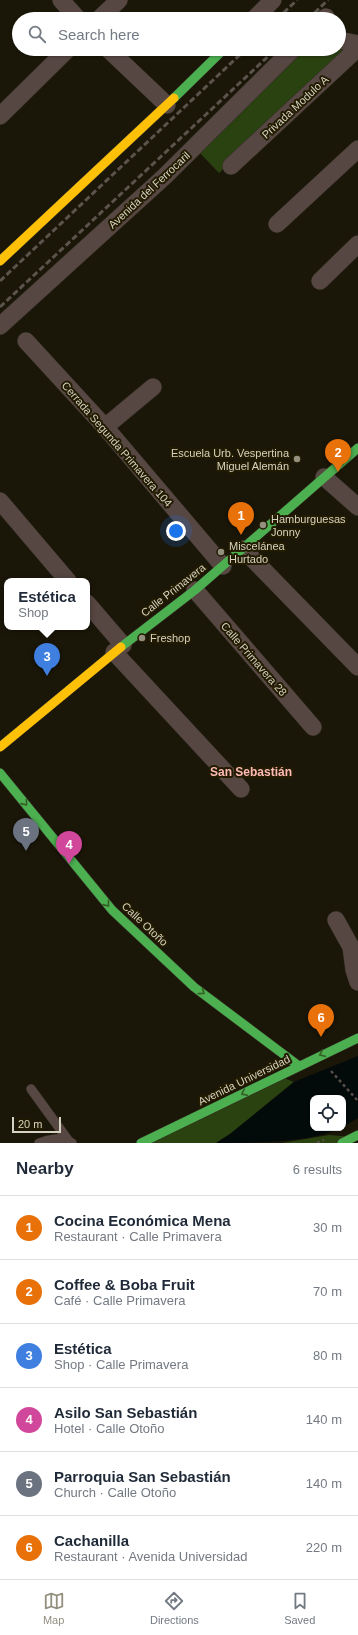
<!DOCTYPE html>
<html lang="en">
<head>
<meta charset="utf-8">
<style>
	:root { --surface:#fff; --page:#f6f6f7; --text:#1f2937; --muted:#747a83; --line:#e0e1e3; --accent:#949080 }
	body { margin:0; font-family:Arial,sans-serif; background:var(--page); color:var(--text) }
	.controls { position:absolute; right:12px; bottom:12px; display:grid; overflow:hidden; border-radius:8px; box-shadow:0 1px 3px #0004 }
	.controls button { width:36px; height:36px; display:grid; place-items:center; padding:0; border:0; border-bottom:1px solid var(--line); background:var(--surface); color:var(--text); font:20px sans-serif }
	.scale { position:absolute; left:12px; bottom:10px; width:49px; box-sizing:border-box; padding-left:4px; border:2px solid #d6d2c1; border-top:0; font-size:11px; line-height:14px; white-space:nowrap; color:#d6d2c1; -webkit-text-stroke:3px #221b00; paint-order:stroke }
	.you { position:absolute; left:176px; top:531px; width:14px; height:14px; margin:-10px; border:3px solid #fff; border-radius:50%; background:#1a73e8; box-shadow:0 0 0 6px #1a73e833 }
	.badge { display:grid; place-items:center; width:26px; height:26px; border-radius:50%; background:var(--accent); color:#fff; font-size:13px; font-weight:700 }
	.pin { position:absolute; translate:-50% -33px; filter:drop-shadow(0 1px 2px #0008) }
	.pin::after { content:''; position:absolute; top:21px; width:14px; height:12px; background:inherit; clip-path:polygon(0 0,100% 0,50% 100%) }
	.popup { position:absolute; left:4px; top:578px; width:86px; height:52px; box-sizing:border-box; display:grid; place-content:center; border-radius:8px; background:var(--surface); filter:drop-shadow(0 1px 3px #0005); font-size:13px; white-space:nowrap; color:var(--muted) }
	.popup b { font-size:15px; color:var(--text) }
	.popup::after { content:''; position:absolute; left:50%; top:100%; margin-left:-8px; border:8px solid transparent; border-top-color:var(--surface) }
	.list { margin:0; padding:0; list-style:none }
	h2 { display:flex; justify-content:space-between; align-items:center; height:52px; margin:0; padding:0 16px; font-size:17px }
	h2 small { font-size:13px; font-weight:400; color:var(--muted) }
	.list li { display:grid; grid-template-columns:26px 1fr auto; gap:12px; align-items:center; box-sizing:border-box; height:64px; padding:0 16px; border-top:1px solid var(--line) }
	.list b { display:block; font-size:15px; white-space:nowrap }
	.list p { margin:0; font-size:13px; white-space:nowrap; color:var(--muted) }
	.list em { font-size:13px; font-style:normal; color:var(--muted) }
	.icon { flex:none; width:22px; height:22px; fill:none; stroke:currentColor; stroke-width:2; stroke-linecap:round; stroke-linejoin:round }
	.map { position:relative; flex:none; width:358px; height:1143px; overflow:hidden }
	.search { position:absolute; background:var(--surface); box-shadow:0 1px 3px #0004; left:12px; right:12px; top:12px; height:44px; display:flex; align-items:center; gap:10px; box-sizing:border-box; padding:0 14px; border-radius:22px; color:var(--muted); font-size:15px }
	.sheet { height:436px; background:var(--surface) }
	nav { display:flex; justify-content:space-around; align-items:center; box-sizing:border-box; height:56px; border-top:1px solid var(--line); background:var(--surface); font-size:11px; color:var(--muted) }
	nav a { display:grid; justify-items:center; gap:2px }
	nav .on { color:var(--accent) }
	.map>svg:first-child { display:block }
	.green { fill:#2a4110 }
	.water { fill:#030a0a }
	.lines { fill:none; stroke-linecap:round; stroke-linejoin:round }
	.lane-casing { stroke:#332f24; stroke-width:10 }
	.street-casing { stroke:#332f24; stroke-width:18 }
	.fast-casing { stroke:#332f24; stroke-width:10 }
	.slow-casing { stroke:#332f24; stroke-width:10 }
	.path { stroke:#574e47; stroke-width:2.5; stroke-dasharray:3 3; stroke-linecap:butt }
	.lane { stroke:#574743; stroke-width:9 }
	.street { stroke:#574743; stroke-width:17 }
	.fast { stroke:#4caf50; stroke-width:9 }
	.slow { stroke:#ffc107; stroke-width:9 }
	.rail { stroke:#5b534c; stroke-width:3; stroke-dasharray:6 3; stroke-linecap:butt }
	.oneway { stroke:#355e24 }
	.poi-dot { fill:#949080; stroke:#221b00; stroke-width:1.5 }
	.labels { text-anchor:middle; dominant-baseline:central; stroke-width:4; stroke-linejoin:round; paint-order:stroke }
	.street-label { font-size:11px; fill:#d6d2c1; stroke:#221b00 }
	.poi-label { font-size:11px; fill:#d6d2c1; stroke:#221b00; text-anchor:start }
	.neighbourhood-label { font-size:12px; font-weight:bold; fill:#ffbab7; stroke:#221b00 }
</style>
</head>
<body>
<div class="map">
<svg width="358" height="1143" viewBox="0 0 358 1143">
	<rect width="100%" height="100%" fill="#1a1608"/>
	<path class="green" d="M339,46L352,48L219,173L196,149L301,49H339Z
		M279,1076L294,1082L230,1134L216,1143H141Z
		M329,1135L353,1137L342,1143H282Z"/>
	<path class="water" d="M358,1056V1118L343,1127V1098H313V1128H341C309,1143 253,1143 216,1143L230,1134L294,1082Z"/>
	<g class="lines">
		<g class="lane-casing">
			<path id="lane" d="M31,1089L68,1140
				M39,1143C48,1139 63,1136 72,1143"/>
		</g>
		<g class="street-casing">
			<path id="street" d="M61,0L78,19
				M99,19L119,0
				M254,19L273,0
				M323,19L326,17
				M339,40L358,44
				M108,49L167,105
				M0,116L68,49
				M231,166L358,48
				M277,224L358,149
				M320,281L358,244
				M0,326L164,177L293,49
				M26,341L105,427L223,566
				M105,427L153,387
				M324,477L358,507
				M0,501L68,581
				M243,549L358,667
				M195,590L313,727
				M87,603L123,645
				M114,652L241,789
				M336,920L351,947L354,970L358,982"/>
		</g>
		<g class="fast-casing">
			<path id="fast" d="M174,98L224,49
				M121,647L195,590L358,448
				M0,773L112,910L194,987L299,1066
				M141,1143L358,1038
				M342,1143L358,1135"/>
		</g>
		<g class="slow-casing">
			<path id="slow" d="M0,261L174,98
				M0,747L121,647"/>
		</g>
		<path class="path" d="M331,1071L358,1101
			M317,1143L324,1140"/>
		<use href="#lane" class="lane"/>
		<use href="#street" class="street"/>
		<use href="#fast" class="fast"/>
		<use href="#slow" class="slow"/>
		<path class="rail" d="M277,19L297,0
			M308,19L328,0
			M0,281L246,49
			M0,307L276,49"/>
	</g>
	<defs><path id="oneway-chevron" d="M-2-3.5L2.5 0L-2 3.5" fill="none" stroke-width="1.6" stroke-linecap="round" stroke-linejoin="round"/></defs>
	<g class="oneway">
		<use href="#oneway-chevron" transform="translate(25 803) rotate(51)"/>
		<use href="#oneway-chevron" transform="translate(107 904) rotate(51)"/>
		<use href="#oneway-chevron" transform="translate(202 992) rotate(37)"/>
		<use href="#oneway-chevron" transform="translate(322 1054) rotate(155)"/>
		<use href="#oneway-chevron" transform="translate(244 1093) rotate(154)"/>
	</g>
	<g class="poi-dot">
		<circle cx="297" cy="459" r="4"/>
		<circle cx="263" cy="525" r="4"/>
		<circle cx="221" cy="552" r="4"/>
		<circle cx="142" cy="638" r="4"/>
	</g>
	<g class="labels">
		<g class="street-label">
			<text transform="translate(295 107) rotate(-43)">Privada Modulo A</text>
			<text transform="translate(149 190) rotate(-43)">Avenida del Ferrocaril</text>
			<text transform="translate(117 444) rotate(49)">Cerrada Segunda Primavera 104</text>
			<text transform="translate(173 590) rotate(-38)">Calle Primavera</text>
			<text transform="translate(254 659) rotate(49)">Calle Primavera 28</text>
			<text transform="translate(145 924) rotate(43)">Calle Otoño</text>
			<text transform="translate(244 1080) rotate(-26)">Avenida Universidad</text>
		</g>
		<g class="poi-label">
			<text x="289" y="453" text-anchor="end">Escuela Urb. Vespertina<tspan x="289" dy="13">Miguel Alemán</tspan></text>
			<text x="271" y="519">Hamburguesas<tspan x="271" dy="13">Jonny</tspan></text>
			<text x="229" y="546">Miscelánea<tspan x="229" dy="13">Hurtado</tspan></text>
			<text x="150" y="638">Freshop</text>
		</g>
		<g class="neighbourhood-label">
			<text x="251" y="772">San Sebastián</text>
		</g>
	</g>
</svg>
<div class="controls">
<button><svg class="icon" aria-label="locate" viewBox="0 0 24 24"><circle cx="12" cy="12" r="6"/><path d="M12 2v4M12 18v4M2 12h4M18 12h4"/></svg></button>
</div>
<div class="scale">20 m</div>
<div class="you"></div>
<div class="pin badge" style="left:241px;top:535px;background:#e8710a">1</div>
<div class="pin badge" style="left:338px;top:472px;background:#e8710a">2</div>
<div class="pin badge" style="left:47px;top:676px;background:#3f7fe0">3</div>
<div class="popup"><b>Estética</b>Shop</div>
<div class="pin badge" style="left:69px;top:864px;background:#d1479c">4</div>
<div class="pin badge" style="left:26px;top:851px;background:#6b7280">5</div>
<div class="pin badge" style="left:321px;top:1037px;background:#e8710a">6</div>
<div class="search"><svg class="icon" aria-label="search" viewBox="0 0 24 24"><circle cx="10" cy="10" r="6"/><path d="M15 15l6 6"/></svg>Search here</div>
</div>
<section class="sheet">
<h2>Nearby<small>6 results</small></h2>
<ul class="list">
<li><span class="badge" style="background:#e8710a">1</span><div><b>Cocina Económica Mena</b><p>Restaurant · Calle Primavera</p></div><em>30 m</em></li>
<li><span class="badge" style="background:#e8710a">2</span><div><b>Coffee &amp; Boba Fruit</b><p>Café · Calle Primavera</p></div><em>70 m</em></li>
<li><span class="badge" style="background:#3f7fe0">3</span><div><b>Estética</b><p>Shop · Calle Primavera</p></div><em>80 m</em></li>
<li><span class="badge" style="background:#d1479c">4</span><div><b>Asilo San Sebastián</b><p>Hotel · Calle Otoño</p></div><em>140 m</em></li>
<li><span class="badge" style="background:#6b7280">5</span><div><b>Parroquia San Sebastián</b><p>Church · Calle Otoño</p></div><em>140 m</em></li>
<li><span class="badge" style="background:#e8710a">6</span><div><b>Cachanilla</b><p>Restaurant · Avenida Universidad</p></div><em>220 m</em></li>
</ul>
</section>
<nav>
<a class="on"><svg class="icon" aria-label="map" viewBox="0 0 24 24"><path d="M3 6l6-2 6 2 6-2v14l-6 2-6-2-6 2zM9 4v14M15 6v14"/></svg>Map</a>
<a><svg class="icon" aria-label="directions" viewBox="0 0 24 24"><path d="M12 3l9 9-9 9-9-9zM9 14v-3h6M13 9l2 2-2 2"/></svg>Directions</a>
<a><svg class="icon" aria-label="saved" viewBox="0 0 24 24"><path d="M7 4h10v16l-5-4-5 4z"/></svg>Saved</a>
</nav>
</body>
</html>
